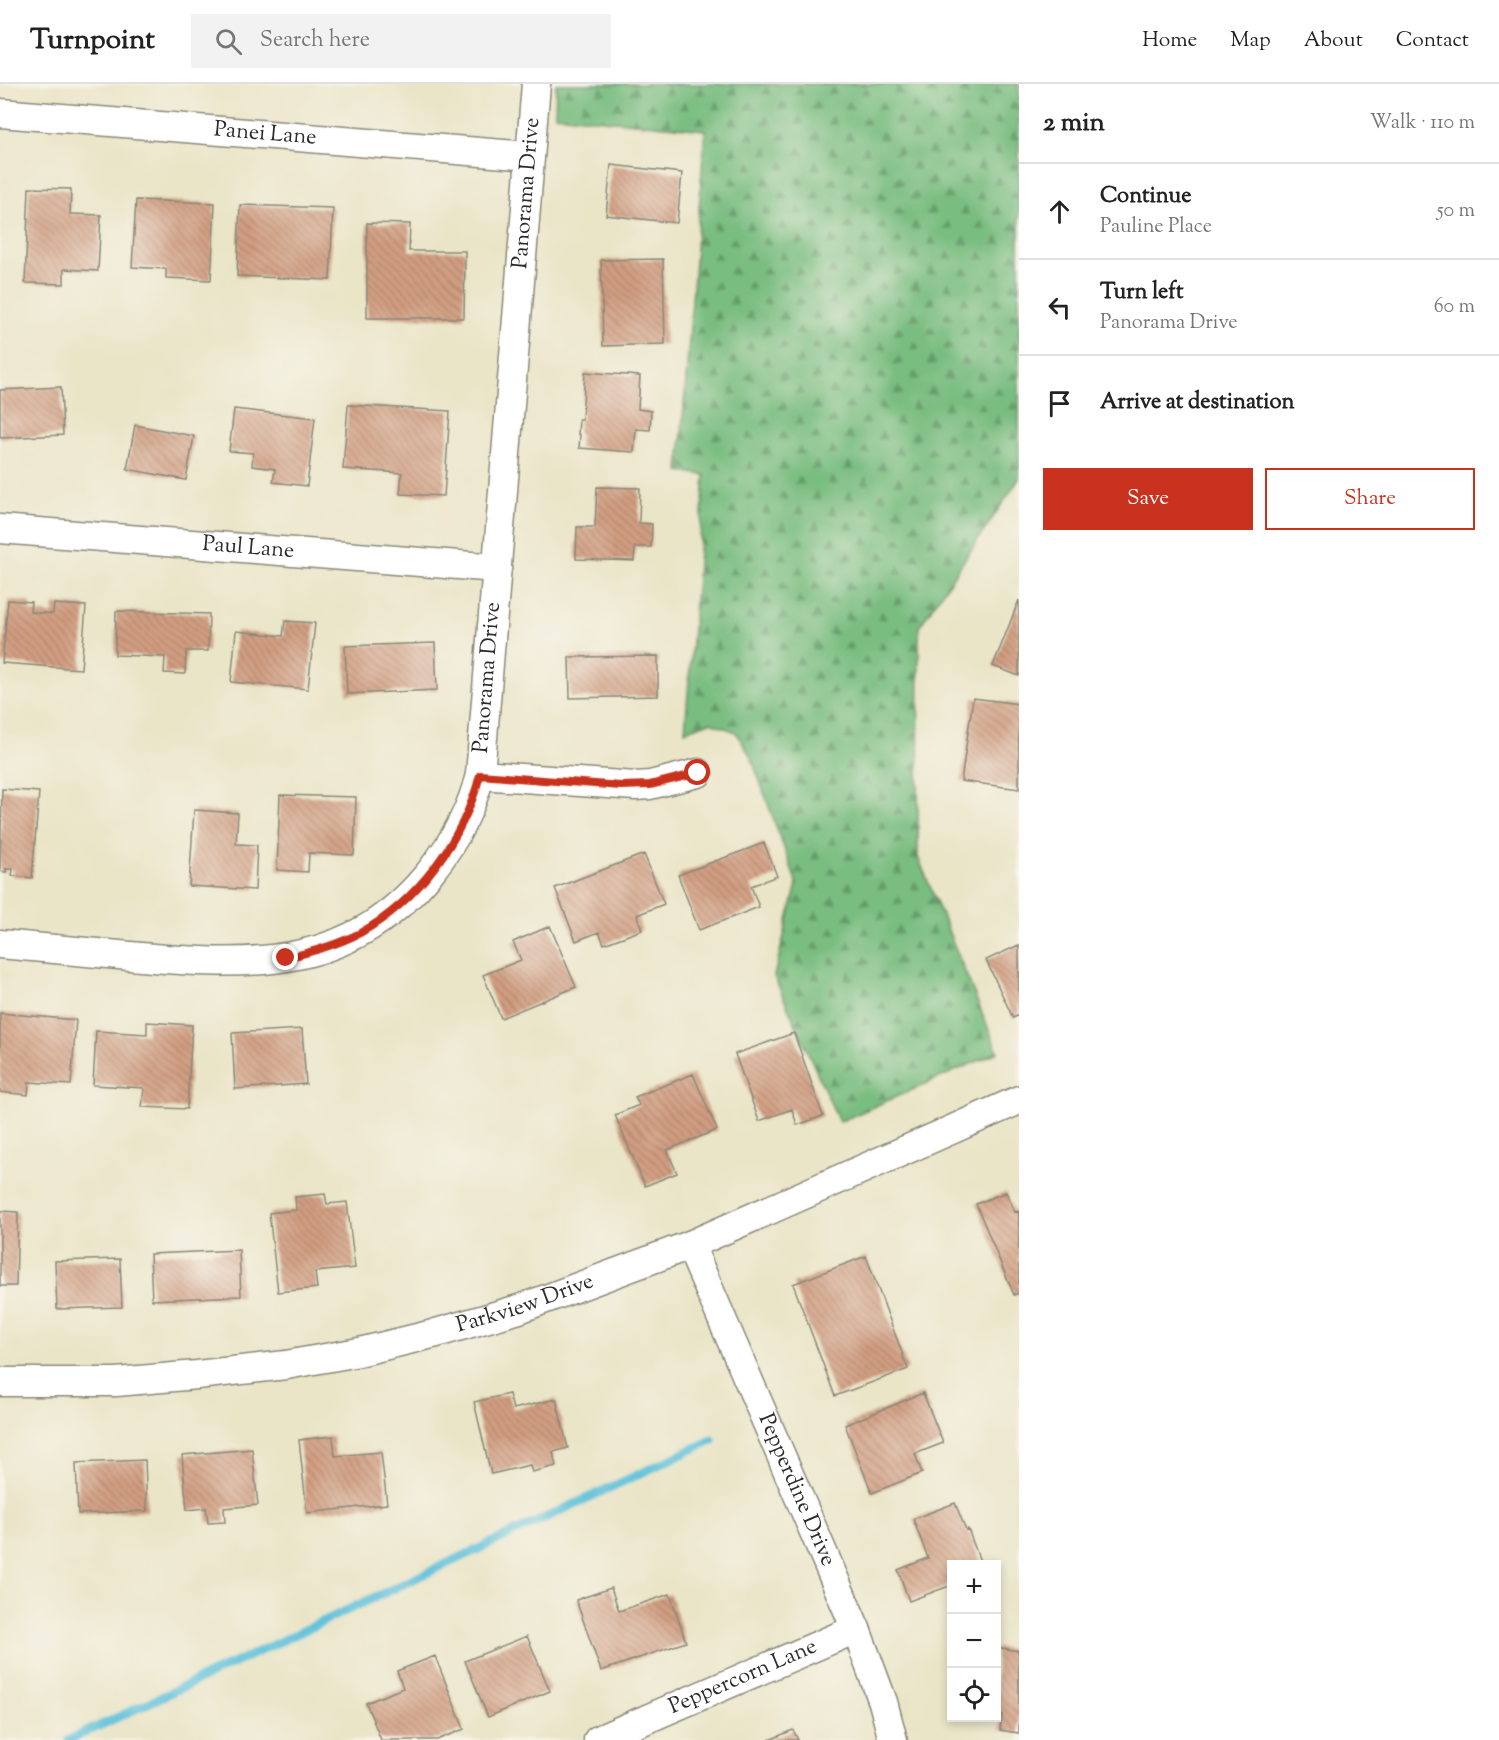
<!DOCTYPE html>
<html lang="en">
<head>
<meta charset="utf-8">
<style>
	:root { --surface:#fff; --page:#f2f2f2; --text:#222; --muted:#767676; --line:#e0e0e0; --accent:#c8321e }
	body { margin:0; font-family:"Sorts Mill Goudy",serif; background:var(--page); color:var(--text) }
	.controls { position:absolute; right:18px; bottom:18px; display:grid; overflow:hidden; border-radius:0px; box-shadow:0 3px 9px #0003 }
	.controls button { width:54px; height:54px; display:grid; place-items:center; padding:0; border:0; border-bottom:2px solid var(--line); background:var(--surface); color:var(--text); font:30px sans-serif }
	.stop { position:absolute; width:18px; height:18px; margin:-14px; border:4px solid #c8321e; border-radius:50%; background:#fff }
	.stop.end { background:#c8321e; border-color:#fff; box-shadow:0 2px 6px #0008 }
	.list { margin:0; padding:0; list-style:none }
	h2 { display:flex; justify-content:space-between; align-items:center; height:78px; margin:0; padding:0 24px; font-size:26px }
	h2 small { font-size:20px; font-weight:400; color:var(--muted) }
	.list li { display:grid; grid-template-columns:39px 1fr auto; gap:18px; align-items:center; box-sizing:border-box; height:96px; padding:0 24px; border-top:2px solid var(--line) }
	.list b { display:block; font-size:22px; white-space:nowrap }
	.list p { margin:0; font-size:20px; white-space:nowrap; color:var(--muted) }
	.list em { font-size:20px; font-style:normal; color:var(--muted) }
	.actions { display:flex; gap:12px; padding:18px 24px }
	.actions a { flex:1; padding:14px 0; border:2px solid var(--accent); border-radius:0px; text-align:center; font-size:21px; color:var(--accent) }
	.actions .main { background:var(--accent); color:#fff }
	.icon { flex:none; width:33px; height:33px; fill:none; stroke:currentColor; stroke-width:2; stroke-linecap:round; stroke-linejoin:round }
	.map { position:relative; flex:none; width:1019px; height:1656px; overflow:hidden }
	header { display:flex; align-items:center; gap:36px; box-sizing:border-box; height:84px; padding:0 30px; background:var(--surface); border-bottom:2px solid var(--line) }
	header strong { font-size:28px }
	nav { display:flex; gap:33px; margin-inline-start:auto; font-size:21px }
	.search { width:420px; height:54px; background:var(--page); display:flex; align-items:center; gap:15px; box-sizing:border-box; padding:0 21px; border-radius:0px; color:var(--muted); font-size:22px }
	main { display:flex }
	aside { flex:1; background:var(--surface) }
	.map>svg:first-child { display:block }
	.forest { fill:url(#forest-firs); stroke:#527456; stroke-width:1.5 }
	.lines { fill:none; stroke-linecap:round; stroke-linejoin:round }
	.stream { stroke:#5cc0da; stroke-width:9 }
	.building { fill:url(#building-back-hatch) }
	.minor-casing { stroke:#8a8879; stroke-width:31 }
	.minor { stroke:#fff; stroke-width:28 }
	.route { stroke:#c8321e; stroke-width:8 }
	.labels { text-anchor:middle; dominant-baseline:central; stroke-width:4.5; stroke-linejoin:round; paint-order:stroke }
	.street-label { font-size:22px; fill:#2b2b2b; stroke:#f7f3e8 }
</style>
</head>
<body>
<header>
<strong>Turnpoint</strong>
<div class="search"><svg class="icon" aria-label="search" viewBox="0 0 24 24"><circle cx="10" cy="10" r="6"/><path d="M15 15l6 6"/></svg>Search here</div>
<nav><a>Home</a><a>Map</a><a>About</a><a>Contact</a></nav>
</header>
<main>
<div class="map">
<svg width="1019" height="1656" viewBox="0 0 1019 1656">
	<defs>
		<pattern id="forest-firs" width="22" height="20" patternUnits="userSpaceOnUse" patternTransform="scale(1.5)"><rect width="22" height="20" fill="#79bd80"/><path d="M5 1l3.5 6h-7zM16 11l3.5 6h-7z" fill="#639a69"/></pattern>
		<pattern id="building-back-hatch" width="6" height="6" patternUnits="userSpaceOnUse" patternTransform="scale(1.5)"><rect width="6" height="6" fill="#d29e81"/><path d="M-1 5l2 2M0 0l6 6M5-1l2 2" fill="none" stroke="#ab816a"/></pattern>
	</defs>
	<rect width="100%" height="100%" fill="#f7f3e8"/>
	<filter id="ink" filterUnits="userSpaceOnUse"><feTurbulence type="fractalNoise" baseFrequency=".0167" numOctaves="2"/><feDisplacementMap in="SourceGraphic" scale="12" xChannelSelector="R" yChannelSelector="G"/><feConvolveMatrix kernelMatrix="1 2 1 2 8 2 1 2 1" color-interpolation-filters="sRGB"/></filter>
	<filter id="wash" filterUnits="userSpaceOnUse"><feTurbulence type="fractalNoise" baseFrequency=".008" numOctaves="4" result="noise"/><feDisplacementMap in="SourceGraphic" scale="24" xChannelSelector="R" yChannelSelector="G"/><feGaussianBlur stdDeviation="1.35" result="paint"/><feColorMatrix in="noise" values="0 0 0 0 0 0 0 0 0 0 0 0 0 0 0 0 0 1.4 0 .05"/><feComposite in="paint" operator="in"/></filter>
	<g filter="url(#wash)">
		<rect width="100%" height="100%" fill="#eae5c7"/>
		<path class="forest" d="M556,0H1019V395L919,543L918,773L998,968L839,1038L774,892L797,800L751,673L736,648L710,638L685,647L705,391L679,387L705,46L555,31Z"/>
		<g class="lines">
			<path class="stream" d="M69,1656L712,1356"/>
		</g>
		<g id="blocks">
			<path class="building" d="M611,81L682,89L677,139L606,131Z
				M29,104L71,105L70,130L101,131L98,187L64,185V200L25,199Z
				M136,116L215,119L211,196L166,194V185L132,183Z
				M240,121L333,124L330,196L237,192Z
				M367,139L410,140L409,167H465L464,234H367Z
				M663,175L665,260L603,262L601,176Z
				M585,288L640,292L638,325L651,327L650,346L636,345L634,368L579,364L580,351L578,350L579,335H582Z
				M61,303L63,351L0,354V306Z
				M348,321L450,327L444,412L400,410L402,389L343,385Z
				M234,325L315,334L307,402L273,398L275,385L252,382L253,369L229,367Z
				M135,341L194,352L186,396L127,385Z
				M597,403L640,404L639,439L652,440L651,463H635L634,477L576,475L577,443H595Z
				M8,516L31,518L30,528L53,530L54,520L86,522L81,585L2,579Z
				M1019,516V592L993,582Z
				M116,527L209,530L208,567H186L185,590L164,589L165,573L115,571Z
				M285,537L315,539L308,605L231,598L236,547L283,552Z
				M435,559L437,606L347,610L345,562Z
				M658,572V612L570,614L569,573Z
				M973,614L1019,620V705L961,697Z
				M2,705L39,708L32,794L12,792L13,785H6V788L0,787Z
				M280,711L356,713L354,771L309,769L308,788L277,786Z
				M194,726L238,729L236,760L257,761L255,806L189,802Z
				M764,759L777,792L751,802L759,823L699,846L678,791Z
				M644,770L664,820L637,831L642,846L604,860L599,848L576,857L555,804Z
				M550,842L576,903L501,934L483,891L521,876L513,858Z
				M1019,861V931L1013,934L986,876Z
				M0,929L76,936L71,1001L29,998L28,1011L0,1008Z
				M147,938L192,941L187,1025L142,1023L144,1004L93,1001L96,947L147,950Z
				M302,945L306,1000L235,1005L232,949Z
				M794,949L823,1032L797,1041L792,1025L759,1037L735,970Z
				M693,990L717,1046L667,1066L677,1089L645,1102L615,1031L639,1021L635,1013Z
				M1006,1108L1015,1128L1019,1127V1209L1014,1211L976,1120Z
				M325,1110L327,1120L347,1118L355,1184L315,1188L317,1204L278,1208L269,1129L296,1126L295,1113Z
				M0,1127L18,1128L16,1202H0Z
				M239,1166L241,1212L152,1216L150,1170Z
				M866,1172L908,1285L835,1312L793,1200Z
				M120,1175L122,1223L57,1225L55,1177Z
				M923,1309L943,1359L915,1370L922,1389L872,1409L845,1341Z
				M509,1310L513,1325L556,1315L568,1364L553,1368L556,1382L532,1388L530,1381L491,1390L474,1318Z
				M333,1352L335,1372L381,1368L387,1420L307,1429L299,1356Z
				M252,1365L258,1421L224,1424L225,1438L208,1439L206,1424L187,1426L182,1371Z
				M145,1376L147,1427L78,1430L76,1379Z
				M955,1419L966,1446L968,1445L981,1480H952V1501L909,1517L898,1486L928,1474L913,1435Z
				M611,1504L619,1527L670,1510L686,1558L601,1587L576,1516Z
				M527,1552L550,1607L488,1633L465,1577Z
				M996,1563L1019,1567V1649L1000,1646L1002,1630L996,1629Z
				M435,1572L464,1645L437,1656H381L366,1619L403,1604L397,1587Z
				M793,1646L798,1656H769Z"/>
		</g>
	</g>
	<g filter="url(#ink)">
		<use href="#blocks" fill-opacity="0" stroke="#8a8879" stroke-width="1.5"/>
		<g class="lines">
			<g class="minor-casing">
				<g id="minor">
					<path id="s1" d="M0,29L530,72"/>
					<path id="s2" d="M0,445L497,484"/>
					<path d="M480,691L636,702L650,701L698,689"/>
					<path id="s3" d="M0,860C47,864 94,869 141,873C255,883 353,885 431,787C454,758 471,727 480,691L536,0"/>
					<path id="s4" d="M690,1161L856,1545L883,1618L893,1656"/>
					<path id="s5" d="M0,1298H116L197,1291L286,1281L359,1268L433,1250L519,1225L690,1161L1019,1016"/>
					<path id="s6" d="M598,1656L856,1545"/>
				</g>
			</g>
			<use href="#minor" class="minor"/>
		</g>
	</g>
	<g class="lines" filter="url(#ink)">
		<path class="route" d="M286,874C312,868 337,861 360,849C418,817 464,754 480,691L621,702L650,701L698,689"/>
	</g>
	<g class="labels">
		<g class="street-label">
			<text stroke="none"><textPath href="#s1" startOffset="266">Panei Lane</textPath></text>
			<text stroke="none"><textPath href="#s3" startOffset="1152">Panorama Drive</textPath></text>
			<text stroke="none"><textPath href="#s2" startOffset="249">Paul Lane</textPath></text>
			<text stroke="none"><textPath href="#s3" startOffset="666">Panorama Drive</textPath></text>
			<text stroke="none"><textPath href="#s5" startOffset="534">Parkview Drive</textPath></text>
			<text stroke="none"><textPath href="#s4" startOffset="267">Pepperdine Drive</textPath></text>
			<text stroke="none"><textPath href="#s6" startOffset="158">Peppercorn Lane</textPath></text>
		</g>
	</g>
</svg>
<div class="controls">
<button>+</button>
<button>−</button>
<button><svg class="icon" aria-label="locate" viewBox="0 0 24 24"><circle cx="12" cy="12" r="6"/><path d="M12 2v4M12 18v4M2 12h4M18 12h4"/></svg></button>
</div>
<div class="stop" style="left:698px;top:689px"></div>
<div class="stop end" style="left:286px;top:874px"></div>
</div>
<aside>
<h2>2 min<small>Walk · 110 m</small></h2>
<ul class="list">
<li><svg class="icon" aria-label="ahead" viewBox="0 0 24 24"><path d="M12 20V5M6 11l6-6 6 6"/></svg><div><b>Continue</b><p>Pauline Place</p></div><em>50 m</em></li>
<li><svg class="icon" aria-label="left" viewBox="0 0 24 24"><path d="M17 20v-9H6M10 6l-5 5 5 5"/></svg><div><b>Turn left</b><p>Panorama Drive</p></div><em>60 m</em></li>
<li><svg class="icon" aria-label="arrive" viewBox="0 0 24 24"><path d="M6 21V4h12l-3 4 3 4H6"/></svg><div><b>Arrive at destination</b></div></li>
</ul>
<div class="actions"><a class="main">Save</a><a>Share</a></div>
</aside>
</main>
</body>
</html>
